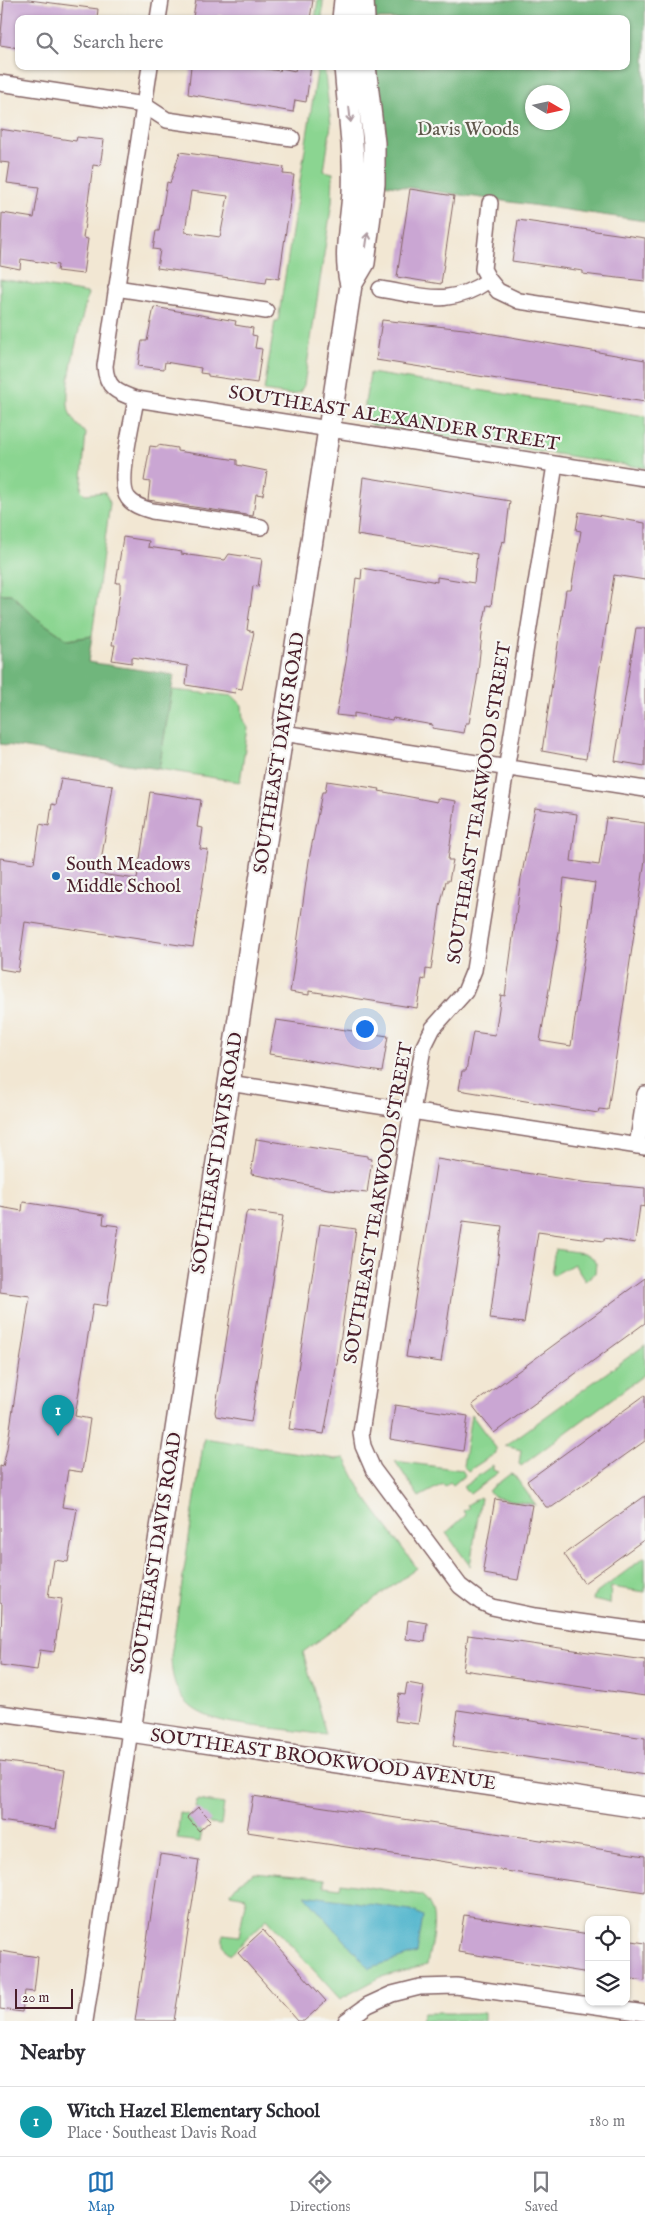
<!DOCTYPE html>
<html lang="en">
<head>
<meta charset="utf-8">
<style>
	:root { --surface:#fff; --page:#f2f2f3; --text:#2b2b33; --muted:#7c7c81; --line:#e1e1e2; --accent:#1f6fb2 }
	body { margin:0; font-family:"IM FELL English",serif; background:var(--page); color:var(--text) }
	.controls { position:absolute; right:15px; bottom:15px; display:grid; overflow:hidden; border-radius:10px; box-shadow:0 1px 4px #0004 }
	.controls button { width:45px; height:45px; display:grid; place-items:center; padding:0; border:0; border-bottom:1px solid var(--line); background:var(--surface); color:var(--text); font:25px sans-serif }
	.compass { position:absolute; left:525px; top:85px; width:45px; height:45px; border-radius:50%; background:var(--surface); box-shadow:0 1px 4px #0004; rotate:99deg }
	.scale { position:absolute; left:15px; bottom:12px; width:58px; box-sizing:border-box; padding-left:5px; border:2px solid #4a1f2b; border-top:0; font-size:14px; line-height:18px; white-space:nowrap; color:#4a1f2b; -webkit-text-stroke:4px #f6f6f2; paint-order:stroke }
	.you { position:absolute; left:364px; top:1028px; width:18px; height:18px; margin:-12px; border:4px solid #fff; border-radius:50%; background:#1a73e8; box-shadow:0 0 0 8px #1a73e833 }
	.badge { display:grid; place-items:center; width:32px; height:32px; border-radius:50%; background:var(--accent); color:#fff; font-size:16px; font-weight:700 }
	.pin { position:absolute; translate:-50% -41px; filter:drop-shadow(0 1px 2px #0008) }
	.pin::after { content:''; position:absolute; top:26px; width:18px; height:15px; background:inherit; clip-path:polygon(0 0,100% 0,50% 100%) }
	.list { margin:0; padding:0; list-style:none }
	h2 { display:flex; justify-content:space-between; align-items:center; height:65px; margin:0; padding:0 20px; font-size:21px }
	h2 small { font-size:16px; font-weight:400; color:var(--muted) }
	.list li { display:grid; grid-template-columns:32px 1fr auto; gap:15px; align-items:center; box-sizing:border-box; height:70px; padding:0 20px; border-top:1px solid var(--line) }
	.list b { display:block; font-size:19px; white-space:nowrap }
	.list p { margin:0; font-size:16px; white-space:nowrap; color:var(--muted) }
	.list em { font-size:16px; font-style:normal; color:var(--muted) }
	.icon { flex:none; width:28px; height:28px; fill:none; stroke:currentColor; stroke-width:2; stroke-linecap:round; stroke-linejoin:round }
	.map { position:relative; flex:none; width:645px; height:2021px; overflow:hidden }
	.search { position:absolute; background:var(--surface); box-shadow:0 1px 4px #0004; left:15px; right:15px; top:15px; height:55px; display:flex; align-items:center; gap:12px; box-sizing:border-box; padding:0 18px; border-radius:10px; color:var(--muted); font-size:19px }
	.sheet { height:135px; background:var(--surface) }
	nav { display:flex; justify-content:space-around; align-items:center; box-sizing:border-box; height:70px; border-top:1px solid var(--line); background:var(--surface); font-size:14px; color:var(--muted) }
	nav a { display:grid; justify-items:center; gap:2px }
	nav .on { color:var(--accent) }
	.map>svg:first-child { display:block }
	.green { fill:#8bd591; stroke:#6a7a5e }
	.forest { fill:#70b67b; stroke:#5d6a53; fill-rule:evenodd }
	.water { fill:#4db4cc; stroke:#4c6a7c }
	.building { fill:#caa6d3; fill-rule:evenodd }
	.lines { fill:none; stroke-linecap:round; stroke-linejoin:round }
	.street-casing { stroke:#856566; stroke-width:18 }
	.secondary-casing { stroke:#856566; stroke-width:24 }
	.street { stroke:#fff; stroke-width:15 }
	.secondary { stroke:#fff; stroke-width:21 }
	.oneway { stroke:#ae9aa0 }
	.poi-dot { fill:#1f6fb2; stroke:#f6f6f2; stroke-width:2 }
	.labels { text-anchor:middle; dominant-baseline:central; stroke-width:4.5; stroke-linejoin:round; paint-order:stroke }
	.park-label { font-size:19px; fill:#5e564a; stroke:#f6f6f2 }
	.street-label { font-size:19px; fill:#4a1f2b; stroke:#f6f6f2 }
	.poi-label { font-size:19px; fill:#4a1f2b; stroke:#f6f6f2; text-anchor:start }
</style>
</head>
<body>
<div class="map">
<svg width="645" height="2021" viewBox="0 0 645 2021">
	<rect width="100%" height="100%" fill="#f6f6f2"/>
	<filter id="ink" filterUnits="userSpaceOnUse"><feTurbulence type="fractalNoise" baseFrequency=".02" numOctaves="2"/><feDisplacementMap in="SourceGraphic" scale="10" xChannelSelector="R" yChannelSelector="G"/><feConvolveMatrix kernelMatrix="1 2 1 2 8 2 1 2 1" color-interpolation-filters="sRGB"/></filter>
	<filter id="wash" filterUnits="userSpaceOnUse"><feTurbulence type="fractalNoise" baseFrequency=".0096" numOctaves="4" result="noise"/><feDisplacementMap in="SourceGraphic" scale="20" xChannelSelector="R" yChannelSelector="G"/><feGaussianBlur stdDeviation="1.12" result="paint"/><feColorMatrix in="noise" values="0 0 0 0 0 0 0 0 0 0 0 0 0 0 0 0 0 1.4 0 .05"/><feComposite in="paint" operator="in"/></filter>
	<g filter="url(#wash)">
		<rect width="100%" height="100%" fill="#f2e7d3"/>
		<path class="green" d="M318,0H323L322,19H315Z
			M318,66H324L331,125L324,171L333,173L332,202L304,385L300,392L292,395L264,391L275,321H278Z
			M0,279L88,293C81,325 66,374 68,405C69,417 78,427 86,433L81,490L85,494L105,492L110,503L92,636L68,640L36,618L11,594H0Z
			M370,373L645,416V468L372,425L366,421L365,403Z
			M172,690L233,696L242,705L243,720L248,728L240,782L159,769Z
			M555,1249L584,1253L593,1258L596,1263L595,1273L585,1281L574,1264L554,1275L551,1274Z
			M645,1345V1374L521,1466L519,1464L521,1450L505,1446Z
			M471,1414L496,1448V1453L468,1471L463,1466Z
			M204,1438L336,1459L345,1458L364,1496L417,1568L303,1652L326,1735C305,1732 283,1729 261,1727C214,1721 171,1716 171,1656Z
			M395,1461L462,1470L465,1475L453,1485L450,1482L445,1486L443,1484L419,1497Z
			M493,1465V1470L499,1472L470,1494L463,1487Z
			M510,1474L514,1475L536,1505L494,1497L488,1491Z
			M480,1497L481,1498L470,1566L446,1533L466,1515L463,1511L469,1508L467,1505Z
			M645,1557V1592L611,1587L610,1604L593,1600L594,1595Z
			M197,1800L224,1804L221,1825L210,1824L195,1807Z
			M180,1813L187,1814L202,1831L200,1842L177,1839Z
			M255,1873L324,1880V1886L340,1888L341,1883L421,1895C443,1910 430,1944 427,1965L381,1977L340,1999L267,1919L230,1955L223,1945V1934L239,1936L246,1897L230,1894L239,1882Z
			M423,2013H484V2021H420Z"/>
		<path class="forest" d="M374,0H645V221L383,184L374,66H626V19H373ZM532,92H562V122H532Z
			M0,594H11L36,618L68,640L92,636L88,662L174,675L159,769L0,744Z"/>
		<path class="water" d="M305,1895L411,1910L423,1916L417,1953L369,1968Z"/>
		<g id="blocks">
			<path class="building" d="M4,0H29L98,9L97,19H19V48L0,45Z
				M196,0H313L310,19H241L218,15V19H209L193,17Z
				M191,66H247L280,71L281,68L295,71L296,66H311L306,102L295,100L293,112L188,94Z
				M0,129L76,141L77,137L104,140L100,166L93,165L83,238L88,239L83,274L57,271L58,265L21,259L20,269L0,265L2,213L34,218L39,187L7,183L10,163L0,162Z
				M180,152L284,167L283,174L294,175L279,279L267,277L266,283L157,268L160,250L153,249L156,231H159L167,182L170,183ZM191,191L228,196L220,237L185,232Z
				M410,189L454,196L441,284L397,277Z
				M518,220L645,238V281L600,276L583,274V271L512,261Z
				M154,307L236,321L235,325L253,328L252,335L257,336L255,348L262,349L257,383L208,376V374L200,373L201,368L165,362L164,369L138,366L142,341H147Z
				M382,320L464,329L645,360V402L376,360Z
				M158,445L177,448V451L237,460V465L267,471L263,495L256,494L253,516L148,500L150,482L144,481L150,446L158,447Z
				M363,477L510,501L505,542L502,541L498,558L491,606L487,605L483,625L477,680L469,723H466L464,733L432,728L433,725L393,718L392,720L354,713V717L336,715L346,662L356,578L361,579L362,568L437,582V577L474,583L477,554L357,535Z
				M579,512L645,523V580L614,575L586,759L542,751L566,590H571L581,531L576,530Z
				M123,537L149,541L148,547L182,552L181,554L225,560L229,554L262,559L258,587L253,586L247,630L254,632L242,689L236,688L235,693L186,685L188,666L132,657V663L112,660L115,645H112L120,592V583H116Z
				M636,628H645V766L615,761Z
				M61,778L113,786L99,874L137,879L150,792L201,800L197,827L203,828L200,849L208,850L193,947L25,922L18,972L0,969V858L34,863L40,824L49,826L52,804L56,805Z
				M327,781L380,789L379,791L437,802V798L456,801L448,860H453L449,881H446L440,907L431,970L426,969L425,980L422,979L417,1008L309,991V995L290,992L310,854L322,792H325Z
				M535,808L577,814L571,861L599,865L606,818L645,823V860L608,1110L599,1109L598,1113L459,1090L462,1071H466L473,1032L495,1035L501,995L505,996L521,878ZM564,878L595,883L571,1046L540,1041L559,932Z
				M276,1020L388,1036L382,1072L269,1054Z
				M256,1139L367,1156V1158L372,1159L367,1193L328,1189L251,1174Z
				M437,1159L582,1182L645,1188V1207L640,1206L635,1243L604,1238V1241L538,1232L524,1323L490,1319L502,1226L463,1221L441,1362L406,1357Z
				M23,1202L104,1215L103,1224L119,1226L107,1306L93,1304L75,1416L90,1419L82,1472L68,1470L62,1507L77,1509L68,1562L54,1560L48,1597L62,1599L54,1652L40,1650L37,1670L0,1665L2,1604L0,1603V1466L3,1467L7,1448L30,1296L0,1292V1207L22,1211Z
				M248,1211L283,1216L251,1422L216,1416L215,1412L246,1214Z
				M320,1224L356,1229L337,1364L324,1434L289,1429Z
				M645,1278V1323L494,1433L472,1405Z
				M645,1395V1441L552,1507H546L527,1481Z
				M395,1405L468,1416L463,1451L390,1439Z
				M645,1496V1539L584,1583L564,1554Z
				M495,1499L532,1505L518,1580L484,1574L485,1570L483,1569Z
				M408,1620L427,1623L425,1642L406,1639Z
				M468,1635L645,1660V1696L463,1670Z
				M407,1683L424,1686L418,1724L395,1721L399,1694L405,1695Z
				M458,1710L645,1738V1775L453,1746Z
				M0,1761L65,1770L56,1829L0,1821Z
				M253,1796L645,1856V1892L247,1832Z
				M198,1807L211,1820L199,1831L187,1817Z
				M160,1854L199,1860L179,1990L174,2021H135Z
				M464,1915L589,1934V1973L458,1952Z
				M263,1930L326,2001L304,2021H298L238,1953Z
				M626,1940L645,1943V1981L626,1978Z
				M0,1951L38,1957L34,1992L25,1991L22,2012L0,2009Z"/>
		</g>
	</g>
	<g filter="url(#ink)">
		<use href="#blocks" fill-opacity="0" stroke="#856566" stroke-width="1"/>
		<g class="lines">
			<g class="street-casing">
				<path id="street" d="M158,19L161,0
					M150,66L105,366C106,388 118,393 136,399L645,478
					M0,83L144,105L167,120L292,138
					M490,203L483,269L489,280L498,291L519,301L645,320
					M116,288L266,311
					M380,289C424,296 449,308 489,280
					M136,399C133,420 116,483 128,498C134,506 143,508 152,511L261,527
					M555,465L474,970L465,992L433,1028L423,1048L394,1216L361,1433L363,1446L373,1469L460,1586L481,1602L492,1607L535,1616L645,1631
					M283,733L645,789
					M229,1083L645,1147
					M637,1146L645,1094
					M0,1713L130,1731L85,2021
					M346,2021L368,2005L392,1994L420,1987L456,1986L645,2013"/>
			</g>
			<g class="secondary-casing">
				<path id="secondary" d="M363,0L364,19
					M343,19L345,0
					M345,66C348,109 355,151 353,193C351,225 343,254 351,285L130,1731L645,1808
					M351,285L364,263L374,184V143L365,66"/>
			</g>
			<use href="#street" class="street"/>
			<use href="#secondary" class="secondary"/>
		</g>
		<defs><path id="oneway-shaft" d="M-6 0H5M1.5-3L5.5 0L1.5 3" fill="none" stroke-width="1.6" stroke-linecap="round" stroke-linejoin="round" transform="scale(1.25)"/></defs>
		<g class="oneway">
			<use href="#oneway-shaft" transform="translate(350 115) rotate(84)"/>
			<use href="#oneway-shaft" transform="translate(367 240) rotate(-82)"/>
		</g>
	</g>
	<circle class="poi-dot" cx="56" cy="876" r="5"/>
	<g class="labels">
		<g class="park-label">
			<text x="468" y="130">Davis Woods</text>
		</g>
		<g class="street-label">
			<text transform="translate(394 419) rotate(9)">SOUTHEAST ALEXANDER STREET</text>
			<text transform="translate(280 753) rotate(-81)">SOUTHEAST DAVIS ROAD</text>
			<text transform="translate(480 803) rotate(-81)">SOUTHEAST TEAKWOOD STREET</text>
			<text transform="translate(218 1153) rotate(-81)">SOUTHEAST DAVIS ROAD</text>
			<text transform="translate(379 1203) rotate(-80)">SOUTHEAST TEAKWOOD STREET</text>
			<text transform="translate(157 1553) rotate(-81)">SOUTHEAST DAVIS ROAD</text>
			<text transform="translate(323 1760) rotate(8)">SOUTHEAST BROOKWOOD AVENUE</text>
		</g>
		<g class="poi-label">
			<text x="66" y="865">South Meadows<tspan x="66" dy="22">Middle School</tspan></text>
		</g>
	</g>
</svg>
<div class="controls">
<button><svg class="icon" aria-label="locate" viewBox="0 0 24 24"><circle cx="12" cy="12" r="6"/><path d="M12 2v4M12 18v4M2 12h4M18 12h4"/></svg></button>
<button><svg class="icon" aria-label="layers" viewBox="0 0 24 24"><path d="M12 4l9 5-9 5-9-5zM3 14l9 5 9-5"/></svg></button>
</div>
<svg class="compass" viewBox="-18 -18 36 36"><path d="M0-13l5 13h-10z" fill="#e53935"/><path d="M0 13l5-13h-10z" fill="#7c7c81"/></svg>
<div class="scale">20 m</div>
<div class="you"></div>
<div class="pin badge" style="left:58px;top:1436px;background:#0f9aa8">1</div>
<div class="search"><svg class="icon" aria-label="search" viewBox="0 0 24 24"><circle cx="10" cy="10" r="6"/><path d="M15 15l6 6"/></svg>Search here</div>
</div>
<section class="sheet">
<h2>Nearby<small></small></h2>
<ul class="list">
<li><span class="badge" style="background:#0f9aa8">1</span><div><b>Witch Hazel Elementary School</b><p>Place · Southeast Davis Road</p></div><em>180 m</em></li>
</ul>
</section>
<nav>
<a class="on"><svg class="icon" aria-label="map" viewBox="0 0 24 24"><path d="M3 6l6-2 6 2 6-2v14l-6 2-6-2-6 2zM9 4v14M15 6v14"/></svg>Map</a>
<a><svg class="icon" aria-label="directions" viewBox="0 0 24 24"><path d="M12 3l9 9-9 9-9-9zM9 14v-3h6M13 9l2 2-2 2"/></svg>Directions</a>
<a><svg class="icon" aria-label="saved" viewBox="0 0 24 24"><path d="M7 4h10v16l-5-4-5 4z"/></svg>Saved</a>
</nav>
</body>
</html>
